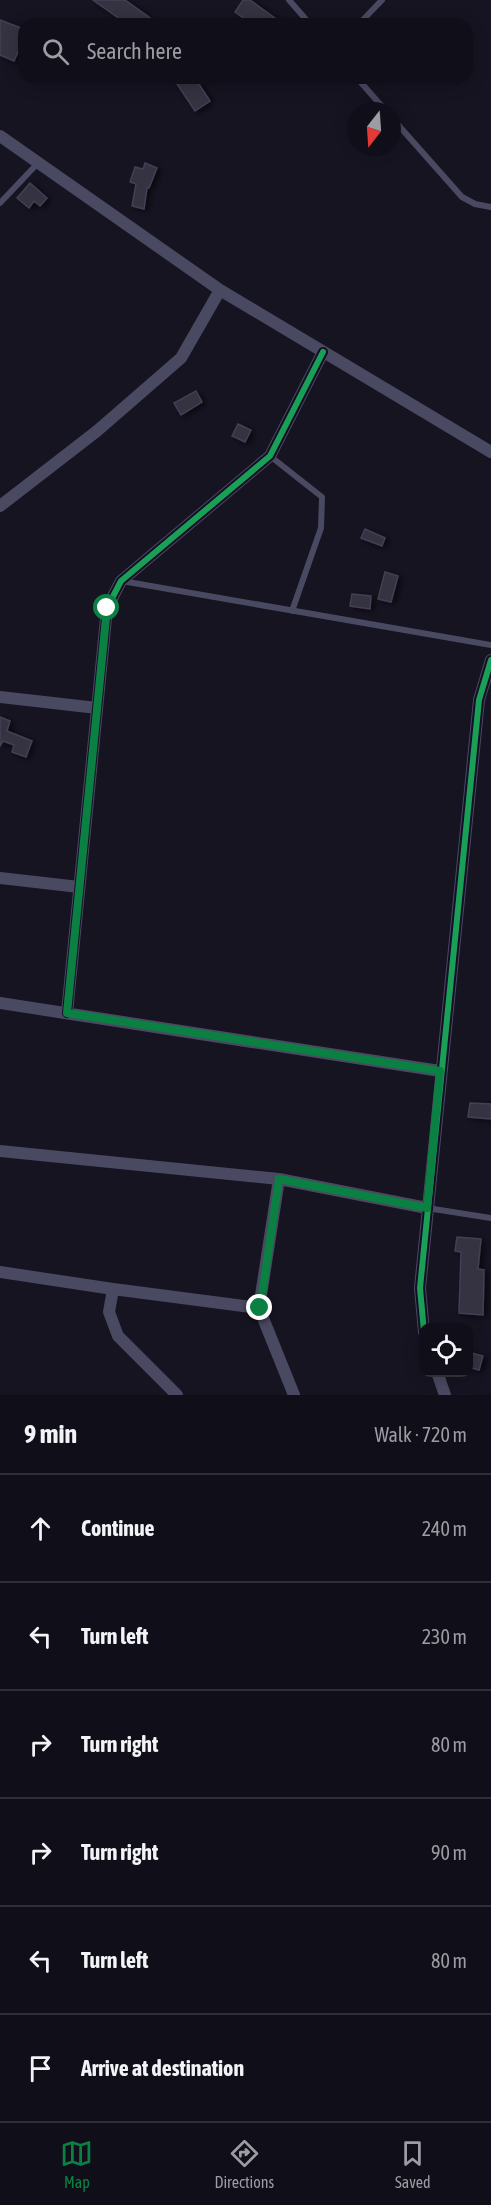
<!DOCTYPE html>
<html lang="en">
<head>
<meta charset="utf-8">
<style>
	:root { --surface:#100f19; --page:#1e1d26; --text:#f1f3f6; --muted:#9c9ca2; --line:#302f38; --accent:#0b8043 }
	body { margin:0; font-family:"Asap Condensed",sans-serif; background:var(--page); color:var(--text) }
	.controls { position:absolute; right:18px; bottom:18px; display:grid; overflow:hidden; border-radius:12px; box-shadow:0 3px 15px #0003 }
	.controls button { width:54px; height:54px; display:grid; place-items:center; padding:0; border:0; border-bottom:2px solid var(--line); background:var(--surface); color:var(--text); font:30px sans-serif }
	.compass { position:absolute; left:347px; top:102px; width:54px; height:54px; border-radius:50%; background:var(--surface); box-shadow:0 3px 15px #0003; rotate:197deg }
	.stop { position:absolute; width:18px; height:18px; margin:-14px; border:4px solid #0b8043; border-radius:50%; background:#fff }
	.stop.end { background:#0b8043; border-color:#fff; box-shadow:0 2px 6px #0008 }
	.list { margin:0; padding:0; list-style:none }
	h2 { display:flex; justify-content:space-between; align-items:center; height:78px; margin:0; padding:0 24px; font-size:26px }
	h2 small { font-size:20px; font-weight:400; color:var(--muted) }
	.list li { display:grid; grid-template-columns:39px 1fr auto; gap:18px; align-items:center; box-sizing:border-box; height:108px; padding:0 24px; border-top:2px solid var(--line) }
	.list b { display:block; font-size:22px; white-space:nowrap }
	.list em { font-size:20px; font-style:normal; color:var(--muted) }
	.icon { flex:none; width:33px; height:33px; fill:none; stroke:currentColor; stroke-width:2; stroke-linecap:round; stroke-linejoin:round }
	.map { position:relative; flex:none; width:491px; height:1395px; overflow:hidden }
	.search { position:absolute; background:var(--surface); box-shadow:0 3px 15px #0003; left:18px; right:18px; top:18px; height:66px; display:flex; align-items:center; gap:15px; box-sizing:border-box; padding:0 21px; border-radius:18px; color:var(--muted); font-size:22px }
	.sheet { height:726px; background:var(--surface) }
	nav { display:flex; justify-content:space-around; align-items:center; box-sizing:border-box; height:84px; border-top:2px solid var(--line); background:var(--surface); font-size:16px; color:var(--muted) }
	nav a { display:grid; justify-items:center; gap:3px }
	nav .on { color:var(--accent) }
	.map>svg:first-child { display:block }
	.building { fill:#343243; stroke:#433f54; stroke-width:1.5; filter:url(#shadow) }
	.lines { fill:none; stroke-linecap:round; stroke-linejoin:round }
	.lane { stroke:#4a4962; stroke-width:6 }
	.street { stroke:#4a4962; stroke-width:12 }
	.cycleway-casing { stroke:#130f26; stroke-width:10 }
	.cycleway { stroke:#1a9f57; stroke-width:6 }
	.route { stroke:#0b8043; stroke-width:8 }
</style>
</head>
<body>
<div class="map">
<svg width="491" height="1395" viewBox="0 0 491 1395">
	<defs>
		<filter id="shadow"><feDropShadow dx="3.5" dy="2" stdDeviation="3" flood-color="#0009"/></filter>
	</defs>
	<rect width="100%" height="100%" fill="#161421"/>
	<path class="building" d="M93,0H125L150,18L145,24H127Z
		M243,0H250L283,24H252L235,12Z
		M0,20L24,29V38L14,61L0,55Z
		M173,78H195L210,101L195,111Z
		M145,163L157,168L149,188H147L144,209L132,206L136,184L130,182L135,167L143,169Z
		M30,183L47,198L40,206L34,201L29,208L17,198Z
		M196,391L202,402L181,415L174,403Z
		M238,424L251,430L245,442L232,436Z
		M365,529L385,538L382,546L361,538Z
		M385,572L398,576L391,602L378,599Z
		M352,594L371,596L370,609L350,606Z
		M0,717L10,721L7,731L32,741L26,757L12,752L14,745L3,741L0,746Z
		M470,1103L491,1104V1119L468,1117Z
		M457,1237L481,1239L478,1269L484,1270L483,1315L459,1313L461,1252L455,1251Z
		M468,1352L483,1356L479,1370L468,1367Z"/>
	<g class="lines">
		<path class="lane" d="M289,0L310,24
			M359,24L382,0
			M357,78L386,111
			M392,118L462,197L475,204L491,207
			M0,203L38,163
			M270,456L322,497L321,528L292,611
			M122,581L491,645
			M427,1208L491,1218"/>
		<path class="street" d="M0,136L220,290
			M0,506L97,431L181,358L220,290L491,452
			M0,697L97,708
			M0,878L79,887
			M0,1003L440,1071
			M67,1013L107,608L121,581L270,456L323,352
			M0,1151L279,1179L259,1308
			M279,1179L427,1208
			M0,1272L113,1289
			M424,1332L420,1288L479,700L491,660
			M437,1372L445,1395
			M177,1395L118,1336L109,1312L113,1289L259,1308L294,1395"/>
		<g class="cycleway-casing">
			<path id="cycleway" d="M67,1013L107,608L121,581L270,456L323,352
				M424,1332L420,1288L479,700L491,660"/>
		</g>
		<use href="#cycleway" class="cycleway"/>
	</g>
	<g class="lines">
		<path class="route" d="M107,608L67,1013L440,1071L427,1208L279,1179L260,1308"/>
	</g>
</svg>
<div class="controls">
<button><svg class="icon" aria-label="locate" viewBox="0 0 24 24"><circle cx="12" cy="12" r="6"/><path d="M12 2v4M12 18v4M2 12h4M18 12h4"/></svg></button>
</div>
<svg class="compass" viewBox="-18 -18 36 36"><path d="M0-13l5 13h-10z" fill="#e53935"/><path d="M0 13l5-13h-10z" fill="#9c9ca2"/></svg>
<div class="stop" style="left:107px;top:608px"></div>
<div class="stop end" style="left:260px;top:1308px"></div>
<div class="search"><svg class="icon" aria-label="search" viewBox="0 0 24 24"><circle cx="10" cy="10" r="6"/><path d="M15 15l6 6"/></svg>Search here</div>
</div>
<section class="sheet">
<h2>9 min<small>Walk · 720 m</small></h2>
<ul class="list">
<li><svg class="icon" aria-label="ahead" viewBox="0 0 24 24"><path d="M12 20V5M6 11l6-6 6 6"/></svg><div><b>Continue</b></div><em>240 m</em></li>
<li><svg class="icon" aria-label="left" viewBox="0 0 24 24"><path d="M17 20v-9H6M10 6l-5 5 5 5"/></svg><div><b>Turn left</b></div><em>230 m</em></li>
<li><svg class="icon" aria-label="right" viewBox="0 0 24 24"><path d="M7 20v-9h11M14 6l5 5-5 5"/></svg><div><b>Turn right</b></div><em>80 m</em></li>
<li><svg class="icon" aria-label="right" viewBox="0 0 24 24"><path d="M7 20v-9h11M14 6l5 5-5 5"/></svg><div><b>Turn right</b></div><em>90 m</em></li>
<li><svg class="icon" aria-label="left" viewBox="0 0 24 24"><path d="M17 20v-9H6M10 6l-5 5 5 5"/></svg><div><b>Turn left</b></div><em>80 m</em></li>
<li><svg class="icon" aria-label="arrive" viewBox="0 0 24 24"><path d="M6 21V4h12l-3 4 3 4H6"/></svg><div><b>Arrive at destination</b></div></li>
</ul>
</section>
<nav>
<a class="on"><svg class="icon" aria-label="map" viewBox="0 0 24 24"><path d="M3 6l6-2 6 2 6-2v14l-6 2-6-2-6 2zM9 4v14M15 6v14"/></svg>Map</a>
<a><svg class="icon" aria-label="directions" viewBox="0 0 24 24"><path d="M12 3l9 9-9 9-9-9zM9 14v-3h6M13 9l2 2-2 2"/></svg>Directions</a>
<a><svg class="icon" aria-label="saved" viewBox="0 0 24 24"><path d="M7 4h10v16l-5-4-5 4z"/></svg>Saved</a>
</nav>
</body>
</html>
